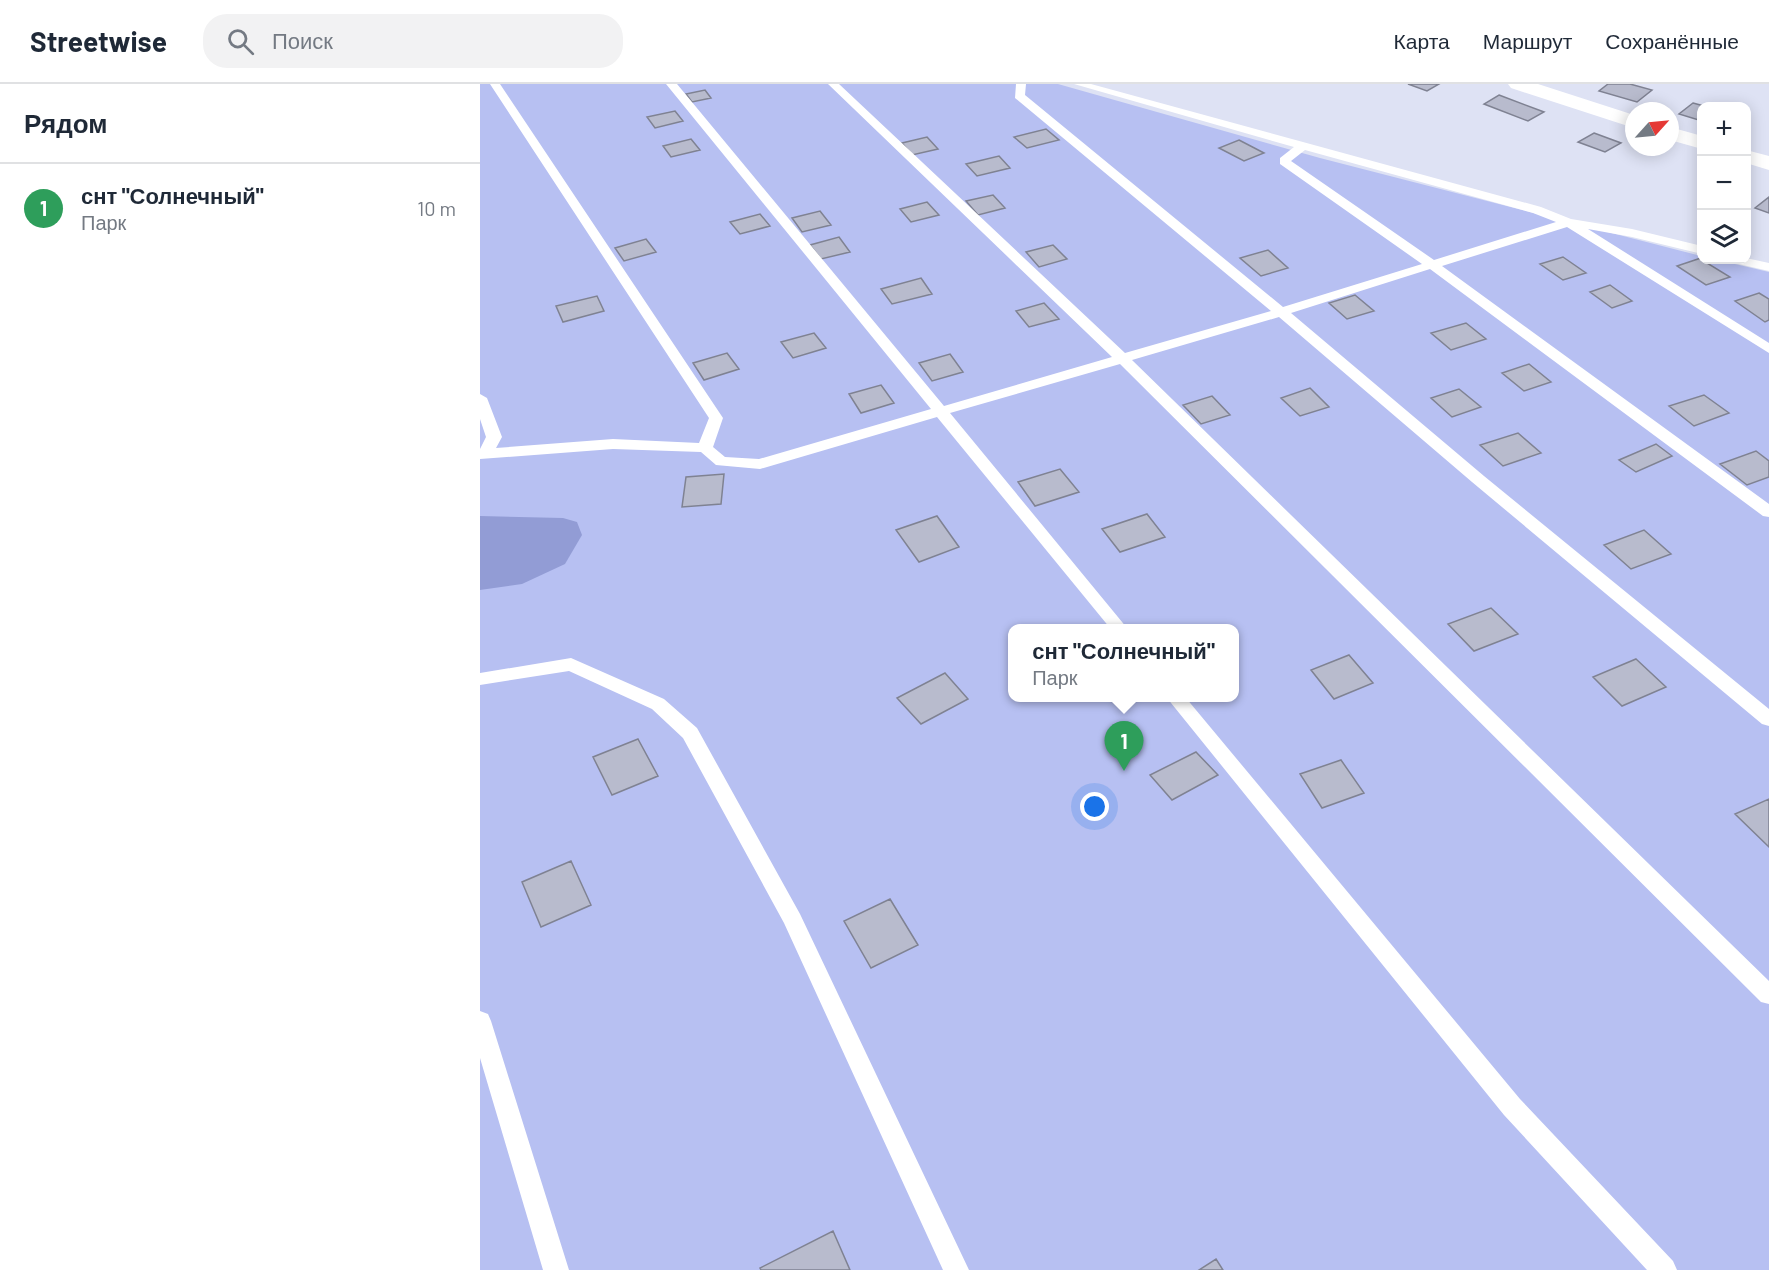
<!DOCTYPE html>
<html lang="ru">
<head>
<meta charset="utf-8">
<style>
	:root { --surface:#fff; --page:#f2f2f3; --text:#1f2937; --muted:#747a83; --line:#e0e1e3; --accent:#526d21 }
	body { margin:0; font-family:Barlow,sans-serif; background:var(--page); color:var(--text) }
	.controls { position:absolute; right:18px; top:18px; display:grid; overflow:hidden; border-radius:12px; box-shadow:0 3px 15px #0003 }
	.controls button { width:54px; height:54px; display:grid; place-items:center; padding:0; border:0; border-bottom:2px solid var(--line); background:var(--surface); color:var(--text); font:30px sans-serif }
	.compass { position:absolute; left:1145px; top:18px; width:54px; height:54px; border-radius:50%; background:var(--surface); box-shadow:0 3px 15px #0003; rotate:63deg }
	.you { position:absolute; left:615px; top:723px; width:21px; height:21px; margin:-15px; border:4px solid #fff; border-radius:50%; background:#1a73e8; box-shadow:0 0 0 9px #1a73e833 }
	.badge { display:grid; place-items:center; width:39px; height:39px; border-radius:50%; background:var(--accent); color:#fff; font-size:20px; font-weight:700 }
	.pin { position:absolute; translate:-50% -50px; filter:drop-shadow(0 2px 3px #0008) }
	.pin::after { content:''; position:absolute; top:32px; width:21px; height:18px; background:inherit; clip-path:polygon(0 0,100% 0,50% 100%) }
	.popup { position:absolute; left:528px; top:540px; width:231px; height:78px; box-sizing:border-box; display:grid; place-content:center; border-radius:12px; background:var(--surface); filter:drop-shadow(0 2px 4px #0005); font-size:20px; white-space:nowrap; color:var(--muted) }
	.popup b { font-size:22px; color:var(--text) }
	.popup::after { content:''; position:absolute; left:50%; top:100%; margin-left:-12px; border:12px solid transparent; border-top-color:var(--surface) }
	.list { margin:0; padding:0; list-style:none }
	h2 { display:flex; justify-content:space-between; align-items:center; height:78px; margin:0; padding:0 24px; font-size:26px }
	h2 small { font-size:20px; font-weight:400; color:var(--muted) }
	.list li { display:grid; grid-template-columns:39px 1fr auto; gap:18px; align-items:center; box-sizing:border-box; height:90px; padding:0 24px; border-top:2px solid var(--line) }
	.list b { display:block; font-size:22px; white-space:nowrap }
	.list p { margin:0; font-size:20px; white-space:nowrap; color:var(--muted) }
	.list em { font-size:20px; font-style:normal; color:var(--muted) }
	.icon { flex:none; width:33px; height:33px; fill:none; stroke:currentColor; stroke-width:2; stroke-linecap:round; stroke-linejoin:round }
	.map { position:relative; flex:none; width:1289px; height:1186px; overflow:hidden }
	header { display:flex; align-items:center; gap:36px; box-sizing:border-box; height:84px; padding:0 30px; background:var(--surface); border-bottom:2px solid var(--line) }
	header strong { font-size:28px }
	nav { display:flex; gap:33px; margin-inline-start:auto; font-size:21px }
	.search { width:420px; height:54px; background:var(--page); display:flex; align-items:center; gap:15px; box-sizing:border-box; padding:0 21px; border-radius:24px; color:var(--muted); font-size:22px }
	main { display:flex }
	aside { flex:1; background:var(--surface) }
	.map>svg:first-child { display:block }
	.green { fill:#b7c0f2; fill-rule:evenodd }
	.water { fill:#929cd5 }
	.building { fill:#b8bbcd; stroke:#7f8292; stroke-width:1.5 }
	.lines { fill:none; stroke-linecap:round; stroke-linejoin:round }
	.lane { fill:#fff; fill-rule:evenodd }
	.street { fill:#fff; fill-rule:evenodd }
</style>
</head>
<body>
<header>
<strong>Streetwise</strong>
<div class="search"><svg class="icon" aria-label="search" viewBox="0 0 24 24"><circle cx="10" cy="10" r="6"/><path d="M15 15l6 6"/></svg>Поиск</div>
<nav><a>Карта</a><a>Маршрут</a><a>Сохранённые</a></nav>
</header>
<main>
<aside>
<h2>Рядом<small></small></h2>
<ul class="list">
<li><span class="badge" style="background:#2e9e5b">1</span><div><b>снт &quot;Солнечный&quot;</b><p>Парк</p></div><em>10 m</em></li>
</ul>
</aside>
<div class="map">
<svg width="1289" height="1186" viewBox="0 0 1289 1186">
	<rect width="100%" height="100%" fill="#dee2f4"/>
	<path class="green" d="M0,0H578L840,74L1221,172L1222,176H1238L1289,188V1186H0ZM533,544H755V614H533Z"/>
	<path class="water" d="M0,432L83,434L97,438L102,451L85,480L42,500L0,506Z"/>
	<path class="building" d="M928,0H959L947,7Z
		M1128,0H1150L1172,6L1157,18L1119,7Z
		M225,6L231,14L212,18L206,10Z
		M1019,11L1064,28L1048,37L1004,20Z
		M1213,19L1224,22H1222V37L1199,30Z
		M195,27L203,37L175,44L167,33Z
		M566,45L579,56L547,64L534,53Z
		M1114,49L1141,59L1125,68L1098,58Z
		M447,53L458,65L432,71L422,59Z
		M211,55L220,66L191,73L183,62Z
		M759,56L784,69L764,77L739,64Z
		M519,72L530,84L497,92L486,80Z
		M513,111L525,124L498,131L486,117Z
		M1289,113V129L1275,124Z
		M447,118L459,131L431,138L420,125Z
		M340,127L351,141L322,148L312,134Z
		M280,130L290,142L260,150L250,138Z
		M359,153L370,168L341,175L330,161Z
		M166,155L176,168L144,177L135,164Z
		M573,161L587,175L559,183L546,168Z
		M788,166L808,184L781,192L760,174Z
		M1083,173L1106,189L1083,196L1060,180Z
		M1221,174L1222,176L1250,193L1226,201L1197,182Z
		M441,194L452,210L412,220L401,205Z
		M1130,201L1152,217L1132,224L1110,208Z
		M1279,209L1289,215V236L1285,238L1255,217Z
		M875,211L894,227L867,235L849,219Z
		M117,212L124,227L83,238L76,222Z
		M564,219L579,235L549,243L536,227Z
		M986,239L1006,255L971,266L951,249Z
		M334,249L346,264L313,274L301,258Z
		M247,269L259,285L224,296L213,279Z
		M470,270L483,288L452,297L439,279Z
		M1049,280L1071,298L1044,307L1022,289Z
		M401,301L414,319L381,329L369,310Z
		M830,304L849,323L820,332L801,314Z
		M979,305L1001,323L972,333L951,314Z
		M1224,311L1249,329L1214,342L1189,322Z
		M732,312L750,331L721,340L703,321Z
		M1038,349L1061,369L1023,382L1000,361Z
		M1176,360L1192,372L1156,388L1139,376Z
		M1276,367L1289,377V393L1267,401L1240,380Z
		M580,385L599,408L555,422L538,398Z
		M244,390L241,420L202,423L206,393Z
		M667,430L685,453L640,468L622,445Z
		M457,432L479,463L439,478L416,446Z
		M1164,446L1191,470L1151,485L1124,461Z
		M1011,524L1038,550L994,567L968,540Z
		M869,571L893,599L854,615L831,586Z
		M1156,575L1186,603L1142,622L1113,593Z
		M465,589L488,615L441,640L417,614Z
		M158,655L178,692L132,711L113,673Z
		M716,668L738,691L692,716L670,691Z
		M861,676L884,709L842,724L820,690Z
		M1289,715V763L1255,730Z
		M91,777L111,821L61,843L42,798Z
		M410,815L438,861L391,884L364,837Z
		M353,1147L370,1186H281L280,1184Z
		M736,1175L743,1186H719Z"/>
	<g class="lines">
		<path class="lane" d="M10,0H20L243,334L233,363L245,373L279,375L451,325L186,0H197L464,322L632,273L348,0H359L645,269L791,227L535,14L536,0H546L545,11L803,223L942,180L800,80V74L814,63L594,0H611L1061,123L1091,135L1152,145L1222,162V170L1152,153L1108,145L1289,259V269L1087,143L962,182L1289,420V433L1283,432L950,185L811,229L1004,392L1289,625V642L1282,640L992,398L799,233L652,276L1289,897V920L1281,918L640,280L470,329L647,544H630L457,333L280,385L236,381L221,368L133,365L0,375V365L6,353L0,335V310L7,314L22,353L16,364L133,355L219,359L229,334ZM825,66L1053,129L1076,138L954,176L811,77Z
			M1266,174L1289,179V187L1254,179L1252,176Z
			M91,574L184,615L217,644L320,830L489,1186H463L304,839L203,654L172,625L89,587L0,601V589Z
			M687,614H706L1040,1015L1193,1177L1197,1186H1167L1024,1031Z
			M0,927L8,930L11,937L89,1186H63L0,974Z"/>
		<path class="street" d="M1028,0H1058L1154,31V44L1031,4Z
			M1190,43L1222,52V65L1190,56Z
			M1266,66L1289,72V86L1266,79Z"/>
	</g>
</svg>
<div class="controls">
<button>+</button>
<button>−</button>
<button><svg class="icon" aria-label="layers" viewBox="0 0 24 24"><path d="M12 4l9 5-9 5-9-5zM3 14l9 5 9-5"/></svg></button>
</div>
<svg class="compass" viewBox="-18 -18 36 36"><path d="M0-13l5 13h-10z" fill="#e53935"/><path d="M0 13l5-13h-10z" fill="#747a83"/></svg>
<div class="you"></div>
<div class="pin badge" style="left:644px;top:687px;background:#2e9e5b">1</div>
<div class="popup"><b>снт &quot;Солнечный&quot;</b>Парк</div>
</div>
</main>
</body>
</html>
